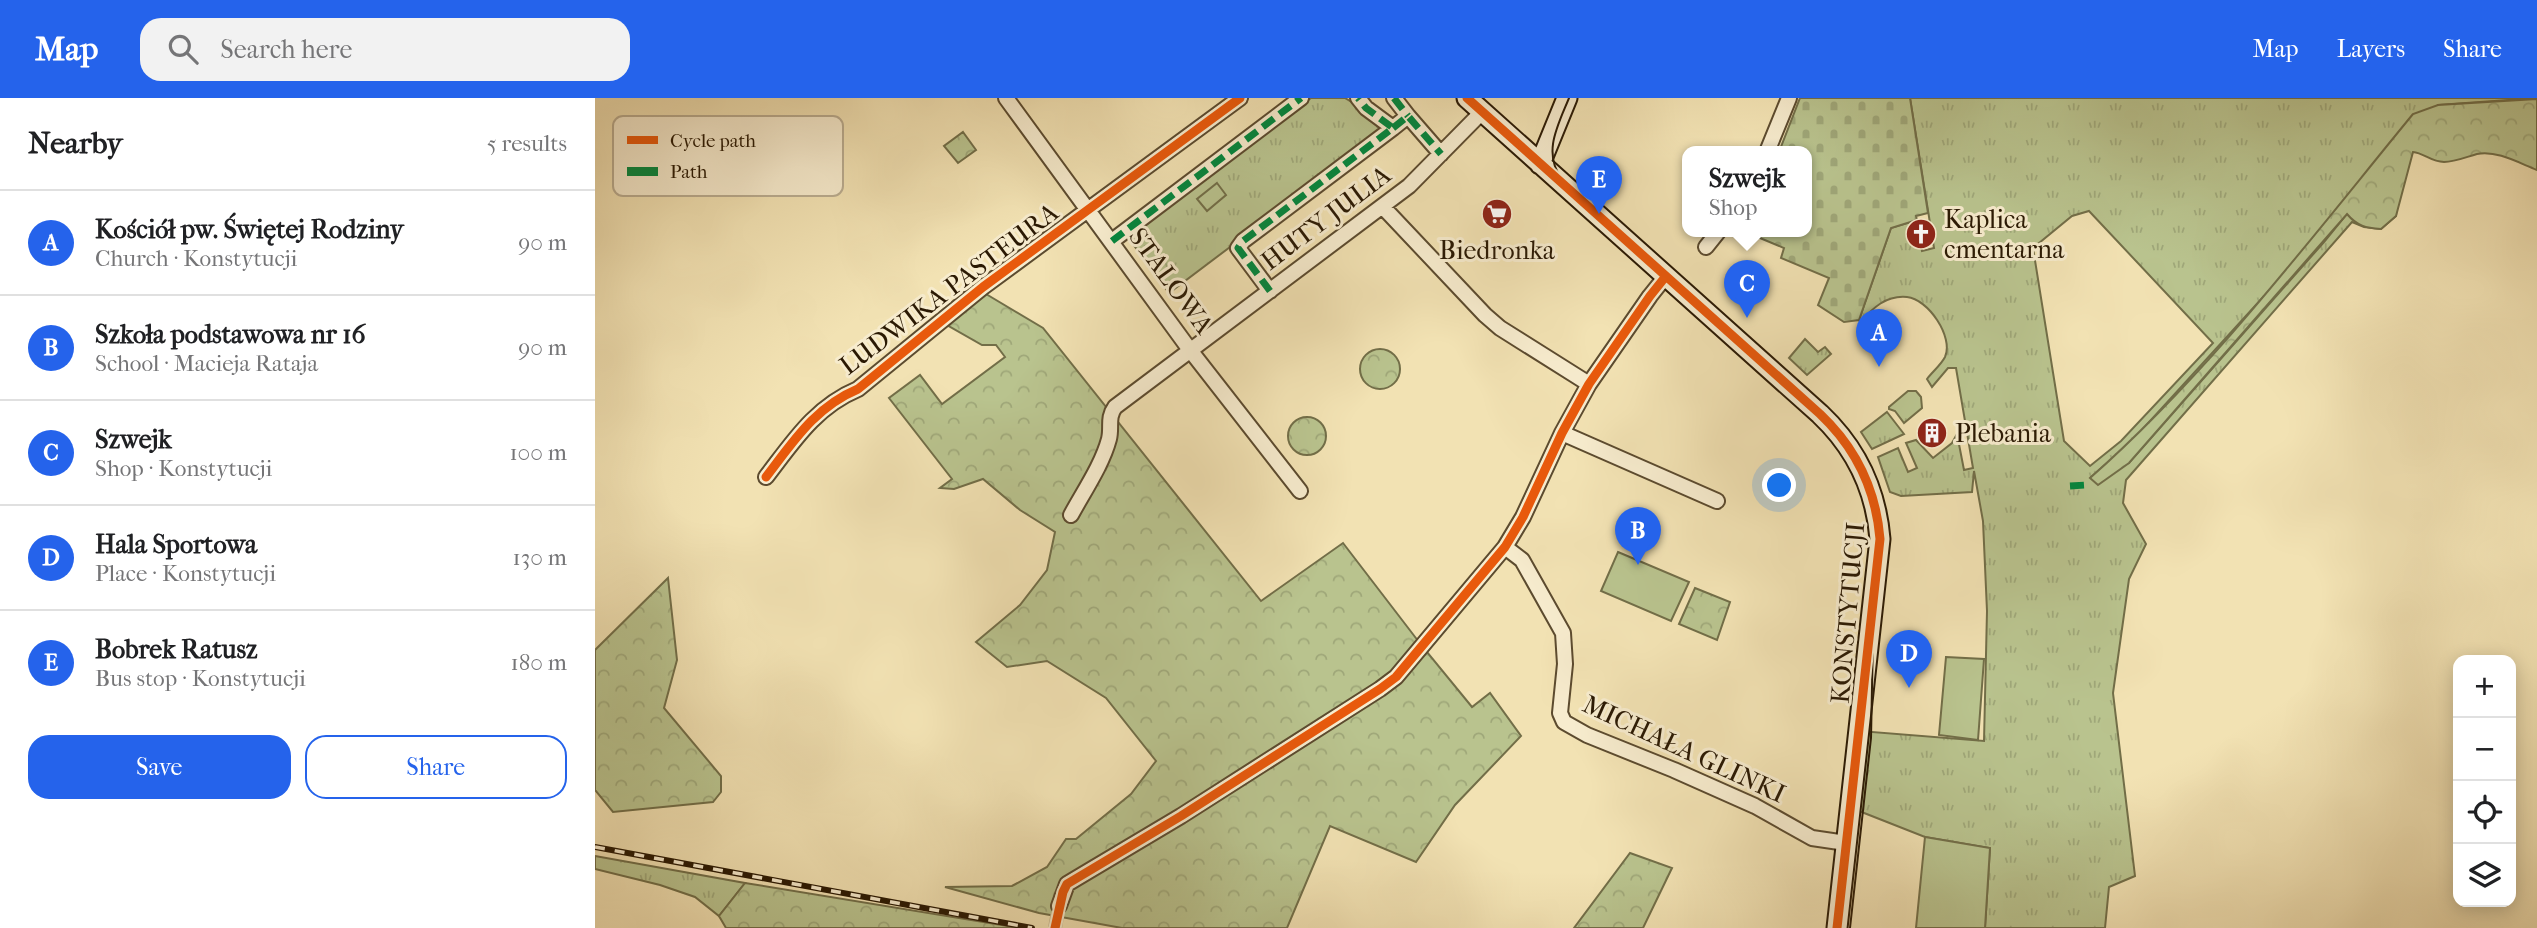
<!DOCTYPE html>
<html lang="en">
<head>
<meta charset="utf-8">
<style>
	:root { --surface:#fff; --page:#f2f2f2; --text:#202124; --muted:#757577; --line:#e0e0e0; --accent:#2563eb }
	body { margin:0; font-family:"IM FELL French Canon",serif; background:var(--page); color:var(--text) }
	.controls { position:absolute; right:21px; bottom:21px; display:grid; overflow:hidden; border-radius:14px; box-shadow:0 4px 18px #0003 }
	.controls button { width:63px; height:63px; display:grid; place-items:center; padding:0; border:0; border-bottom:2px solid var(--line); background:var(--surface); color:var(--text); font:35px sans-serif }
	.you { position:absolute; left:1185px; top:388px; width:24px; height:24px; margin:-18px; border:5px solid #fff; border-radius:50%; background:#1a73e8; box-shadow:0 0 0 10px #1a73e833 }
	.badge { display:grid; place-items:center; width:46px; height:46px; border-radius:50%; background:var(--accent); color:#fff; font-size:23px; font-weight:700 }
	.pin { position:absolute; translate:-50% -58px; filter:drop-shadow(0 2px 4px #0008) }
	.pin::after { content:''; position:absolute; top:37px; width:24px; height:21px; background:inherit; clip-path:polygon(0 0,100% 0,50% 100%) }
	.popup { position:absolute; left:1087px; top:48px; width:130px; height:91px; box-sizing:border-box; display:grid; place-content:center; border-radius:14px; background:var(--surface); filter:drop-shadow(0 2px 5px #0005); font-size:23px; white-space:nowrap; color:var(--muted) }
	.popup b { font-size:26px; color:var(--text) }
	.popup::after { content:''; position:absolute; left:50%; top:100%; margin-left:-14px; border:14px solid transparent; border-top-color:var(--surface) }
	.list { margin:0; padding:0; list-style:none }
	h2 { display:flex; justify-content:space-between; align-items:center; height:91px; margin:0; padding:0 28px; font-size:30px }
	h2 small { font-size:23px; font-weight:400; color:var(--muted) }
	.list li { display:grid; grid-template-columns:46px 1fr auto; gap:21px; align-items:center; box-sizing:border-box; height:105px; padding:0 28px; border-top:2px solid var(--line) }
	.list b { display:block; font-size:26px; white-space:nowrap }
	.list p { margin:0; font-size:23px; white-space:nowrap; color:var(--muted) }
	.list em { font-size:23px; font-style:normal; color:var(--muted) }
	.actions { display:flex; gap:14px; padding:21px 28px }
	.actions a { flex:1; padding:16px 0; border:2px solid var(--accent); border-radius:21px; text-align:center; font-size:24px; color:var(--accent) }
	.actions .main { background:var(--accent); color:#fff }
	.icon { flex:none; width:38px; height:38px; fill:none; stroke:currentColor; stroke-width:2; stroke-linecap:round; stroke-linejoin:round }
	.map { position:relative; flex:none; width:1942px; height:830px; overflow:hidden }
	header { display:flex; align-items:center; gap:42px; box-sizing:border-box; height:98px; padding:0 35px; background:var(--accent); color:#fff }
	header strong { font-size:33px }
	nav { display:flex; gap:38px; margin-inline-start:auto; font-size:24px }
	.search { width:490px; height:63px; background:var(--page); display:flex; align-items:center; gap:18px; box-sizing:border-box; padding:0 24px; border-radius:21px; color:var(--muted); font-size:26px }
	main { display:flex }
	aside { flex:1; background:var(--surface) }
	.map>svg:first-child { display:block }
	.grass { fill:url(#grass-tufts); stroke:#726e48; stroke-width:2; fill-rule:evenodd }
	.forest { fill:url(#forest-crowns); stroke:#726e48; stroke-width:2 }
	.cemetery { fill:url(#cemetery-stones); stroke:#726e48; stroke-width:2 }
	.garden { fill:#b9c38e; stroke:#726e48; stroke-width:2 }
	.lines { fill:none; stroke-linecap:round; stroke-linejoin:round }
	.street-tunnel { stroke:#caba90; stroke-width:14; stroke-dasharray:14 7; stroke-linecap:butt }
	.street-casing { stroke:#5c4b2f; stroke-width:18 }
	.secondary-casing { stroke:#2a1903; stroke-width:23 }
	.street { stroke:#f7ecce; stroke-width:14 }
	.secondary { stroke:#f7ecce; stroke-width:19 }
	.tram { stroke:#2a1903; stroke-width:2 }
	.rail-casing { stroke:#2a1903; stroke-width:6 }
	.rail { stroke:#f7ecce; stroke-width:3.5; stroke-dasharray:10; stroke-linecap:butt }
	.quiet { stroke:#00873e; stroke-width:7; stroke-dasharray:14 7; stroke-linecap:butt }
	.cycleway-casing { stroke:#f7ecce; stroke-width:13 }
	.cycleway { stroke:#e8590c; stroke-width:9 }
	.labels { text-anchor:middle; dominant-baseline:central; stroke-width:6; stroke-linejoin:round; paint-order:stroke }
	.street-label { font-size:26px; fill:#2a1903; stroke:#f7ecce }
	.poi-label { font-size:26px; fill:#2a1903; stroke:#f7ecce; text-anchor:start }
	.key { fill:#f7ecce; stroke:#baad91; stroke-width:2 }
	.key-label { font-size:19px; fill:#2a1903 }
</style>
</head>
<body>
<header>
<strong>Map</strong>
<div class="search"><svg class="icon" aria-label="search" viewBox="0 0 24 24"><circle cx="10" cy="10" r="6"/><path d="M15 15l6 6"/></svg>Search here</div>
<nav><a>Map</a><a>Layers</a><a>Share</a></nav>
</header>
<main>
<aside>
<h2>Nearby<small>5 results</small></h2>
<ul class="list">
<li><span class="badge">A</span><div><b>Kościół pw. Świętej Rodziny</b><p>Church · Konstytucji</p></div><em>90 m</em></li>
<li><span class="badge">B</span><div><b>Szkoła podstawowa nr 16</b><p>School · Macieja Rataja</p></div><em>90 m</em></li>
<li><span class="badge">C</span><div><b>Szwejk</b><p>Shop · Konstytucji</p></div><em>100 m</em></li>
<li><span class="badge">D</span><div><b>Hala Sportowa</b><p>Place · Konstytucji</p></div><em>130 m</em></li>
<li><span class="badge">E</span><div><b>Bobrek Ratusz</b><p>Bus stop · Konstytucji</p></div><em>180 m</em></li>
</ul>
<div class="actions"><a class="main">Save</a><a>Share</a></div>
</aside>
<div class="map">
<svg width="1942" height="830" viewBox="0 0 1942 830">
	<defs>
		<pattern id="grass-tufts" width="24" height="20" patternUnits="userSpaceOnUse" patternTransform="scale(1.75)"><rect width="24" height="20" fill="#b9c38e"/><path d="M3 7l-1-3M5 7V3M7 7l1-3M15 17l-1-3M17 17v-4M19 17l1-3" fill="none" stroke="#9fa779"/></pattern>
		<pattern id="forest-crowns" width="20" height="18" patternUnits="userSpaceOnUse" patternTransform="scale(1.75)"><rect width="20" height="18" fill="#b9c38e"/><path d="M2 6a3 3 0 1 1 6 0M12 15a3 3 0 1 1 6 0" fill="none" stroke="#9fa779"/></pattern>
		<pattern id="cemetery-stones" width="16" height="16" patternUnits="userSpaceOnUse" patternTransform="scale(1.75)"><rect width="16" height="16" fill="#b9c38e"/><path d="M2 7V4a2 2 0 0 1 4 0v3zM10 15v-3a2 2 0 0 1 4 0v3z" fill="#9fa779"/></pattern>
	</defs>
	<rect width="100%" height="100%" fill="#f2e2b3"/>
	<filter id="stains"><feTurbulence type="fractalNoise" baseFrequency=".00286" numOctaves="4"/><feColorMatrix values="0 0 0 0 .2 0 0 0 0 .09 0 0 0 0 .02 0 0 0 .5 -.17"/></filter>
	<radialGradient id="worn" r=".72"><stop offset=".6" stop-color="#630" stop-opacity="0"/><stop offset="1" stop-color="#630" stop-opacity=".3"/></radialGradient>
	<path class="grass" d="M716,0H750L771,13L789,33L574,195L532,138Z
		M1315,0H1942L1843,7L1536,344L1495,380L1534,365L1729,144L1807,48L1801,118L1786,131L1769,129L1757,124L1531,382L1528,405L1551,446L1534,481L1518,595L1540,778L1514,789L1510,830H1390L1395,750L1330,739L1259,711L1265,633L1389,643L1392,513L1388,423L1379,373L1377,394L1306,398L1295,394L1283,359L1303,350L1313,374L1322,370L1311,345L1321,342L1338,360L1357,345L1362,336L1369,372L1378,370L1361,270H1353L1337,289L1332,281C1337,274 1346,267 1350,259C1359,239 1333,201 1312,199C1291,197 1278,210 1265,224L1264,222L1296,130L1322,122L1323,127L1314,130L1317,145L1325,143L1327,153L1339,150ZM1494,113L1618,245L1526,343L1495,368L1469,343L1438,150L1477,118Z
		M1210,241L1223,254L1230,249L1236,256L1212,277L1194,260Z
		M1313,293H1321L1326,299L1327,310L1309,325L1300,313L1294,311V309Z
		M1292,314L1309,336L1277,351L1266,334Z
		M0,758L150,785L124,818L100,799L65,787L0,771Z"/>
	<path class="forest" d="M1942,1V72C1924,65 1902,52 1882,56C1871,59 1860,64 1849,64C1836,64 1829,55 1818,54L1801,118L1786,131C1771,130 1762,128 1752,116L1534,365L1503,387L1495,380C1614,275 1717,139 1818,16L1843,7Z
		M368,34L381,52L363,65L349,48Z
		M391,196L448,230L666,503L748,445L827,548L877,609L895,595L926,638L860,707L821,764L735,728L692,830H527L444,815L350,789L417,788L452,769L471,741H481L536,696L561,663L511,600L452,563L412,569L381,544L425,507L452,472L460,434L425,412L388,381L359,391L345,390L357,381L294,300L325,277L347,306L410,259L401,247H387L352,227Z
		M765 271a20 20 0 1 1 40 0a20 20 0 1 1-40 0Z
		M693 338a19 19 0 1 1 38 0a19 19 0 1 1-38 0Z
		M73,480L82,562L69,610L126,678V694L118,704L18,714L0,692V552Z
		M1100,490L1135,504L1122,542L1084,526Z
		M1035,755L1077,770L1048,830H979Z
		M150,785L425,830H131L124,818Z"/>
	<path class="cemetery" d="M1205,0H1315L1333,115L1321,118L1322,122L1296,130L1264,222L1249,224L1223,207L1234,180L1186,160L1189,150L1153,135L1212,134V54H1184Z"/>
	<path class="garden" d="M622,85L631,97L612,113L602,101Z
		M1023,454L1094,484L1076,523L1006,493Z
		M1351,559L1389,561L1383,642L1344,637Z
		M1330,739L1395,750L1390,830H1321Z"/>
	<g class="lines">
		<path class="street-tunnel" d="M460,830L464,808"/>
		<g class="street-casing">
			<path id="street" d="M411,0L595,252L705,393
				M799,0L813,18
				M798,30L813,18L846,56
				M1172,54L1194,0
				M788,109L890,217L905,230L994,286
				M517,143L706,0
				M1111,149L1123,134
				M675,193L643,150L648,143L798,30L771,10L763,0
				M967,335L1122,403
				M171,379C198,344 220,309 263,291L388,189L645,0
				M476,417C489,393 507,367 514,341C517,329 512,320 520,309L814,88L887,14
				M910,449L927,462L968,535L970,566L965,615L969,624L992,637L1079,672L1160,708L1217,740L1251,745
				M464,808L472,786L482,780L586,718L785,591L801,579L910,449L928,419L967,335L994,286L1055,198L1071,178"/>
		</g>
		<g class="secondary-casing">
			<path id="secondary" d="M872,0L1225,316C1261,350 1281,392 1285,441L1242,830
				M945,66L972,0"/>
		</g>
		<use href="#street" class="street"/>
		<use href="#secondary" class="secondary"/>
		<path class="tram" d="M974,0C963,27 947,55 967,81L1235,322L1259,352L1273,377L1281,396L1289,440L1278,539L1276,640L1255,830"/>
		<g class="rail-casing">
			<path id="rail" d="M0,749L437,830"/>
		</g>
		<use href="#rail" class="rail"/>
		<path class="quiet" d="M799,0L813,18
			M798,30L813,18L846,56
			M517,143L706,0
			M675,193L643,150L648,143L798,30L771,10L763,0
			M1475,388L1491,387"/>
		<g class="cycleway-casing">
			<path id="cycleway" d="M872,0L1225,316C1261,350 1281,392 1285,441L1242,830
				M171,379C198,344 220,309 263,291L388,189L645,0
				M460,830L468,794L472,786L586,718L785,591L801,579L910,449L928,419L967,335L994,286L1055,198L1071,178"/>
		</g>
		<use href="#cycleway" class="cycleway"/>
	</g>
	<defs>
		<g id="supermarket-disc" transform="scale(1.575)"><circle r="9.5" fill="#8f2418" stroke="#f7ecce"/><path d="M-6-5.5h2.5l.6 2H6L4.5 2H-2.5L-4.4-4H-6ZM-1.5 3.2a1.3 1.3 0 1 0 .1 0ZM3 3.2a1.3 1.3 0 1 0 .1 0Z" fill="#fff"/></g>
		<g id="church-disc" transform="scale(1.575)"><circle r="9.5" fill="#8f2418" stroke="#f7ecce"/><path d="M-1.2-6h2.4v3.5h3.3v2.4h-3.3V6h-2.4V-.1h-3.3v-2.4h3.3Z" fill="#fff"/></g>
		<g id="building-disc" transform="scale(1.575)"><circle r="9.5" fill="#8f2418" stroke="#f7ecce"/><path d="M-4-6H4V6H1V3H-1V6H-4ZM-2.5-4.3h1.7v1.8h-1.7ZM.8-4.3h1.7v1.8H.8ZM-2.5-1h1.7V.8h-1.7ZM.8-1h1.7V.8H.8Z" fill="#fff"/></g>
	</defs>
	<g fill-rule="evenodd">
		<use href="#supermarket-disc" x="902" y="116"/>
		<use href="#church-disc" x="1326" y="136"/>
		<use href="#building-disc" x="1337" y="335"/>
	</g>
	<g class="labels">
		<g class="street-label">
			<text transform="translate(731 120) rotate(-37)">HUTY JULIA</text>
			<text transform="translate(576 183) rotate(54)">STALOWA</text>
			<text transform="translate(354 191) rotate(-37)">LUDWIKA PASTEURA</text>
			<text transform="translate(1253 515) rotate(-85)">KONSTYTUCJI</text>
			<text transform="translate(1089 651) rotate(25)">MICHAŁA GLINKI</text>
		</g>
		<g class="poi-label">
			<text x="1349" y="121">Kaplica<tspan x="1349" dy="30">cmentarna</tspan></text>
			<text x="902" y="152" text-anchor="middle">Biedronka</text>
			<text x="1360" y="335">Plebania</text>
		</g>
	</g>
	<rect x="18" y="18" width="230" height="80" rx="10" class="key"/>
	<rect x="32" y="38" width="31" height="8" fill="#e8590c"/>
	<rect x="32" y="69" width="31" height="9" fill="#00873e"/>
	<g class="key-label">
		<text x="75" y="49">Cycle path</text>
		<text x="75" y="80">Path</text>
	</g>
	<rect width="100%" height="100%" filter="url(#stains)"/>
	<rect width="100%" height="100%" fill="url(#worn)"/>
</svg>
<div class="controls">
<button>+</button>
<button>−</button>
<button><svg class="icon" aria-label="locate" viewBox="0 0 24 24"><circle cx="12" cy="12" r="6"/><path d="M12 2v4M12 18v4M2 12h4M18 12h4"/></svg></button>
<button><svg class="icon" aria-label="layers" viewBox="0 0 24 24"><path d="M12 4l9 5-9 5-9-5zM3 14l9 5 9-5"/></svg></button>
</div>
<div class="you"></div>
<div class="pin badge" style="left:1284px;top:269px">A</div>
<div class="pin badge" style="left:1043px;top:467px">B</div>
<div class="pin badge" style="left:1152px;top:220px">C</div>
<div class="popup"><b>Szwejk</b>Shop</div>
<div class="pin badge" style="left:1314px;top:590px">D</div>
<div class="pin badge" style="left:1004px;top:116px">E</div>
</div>
</main>
</body>
</html>
